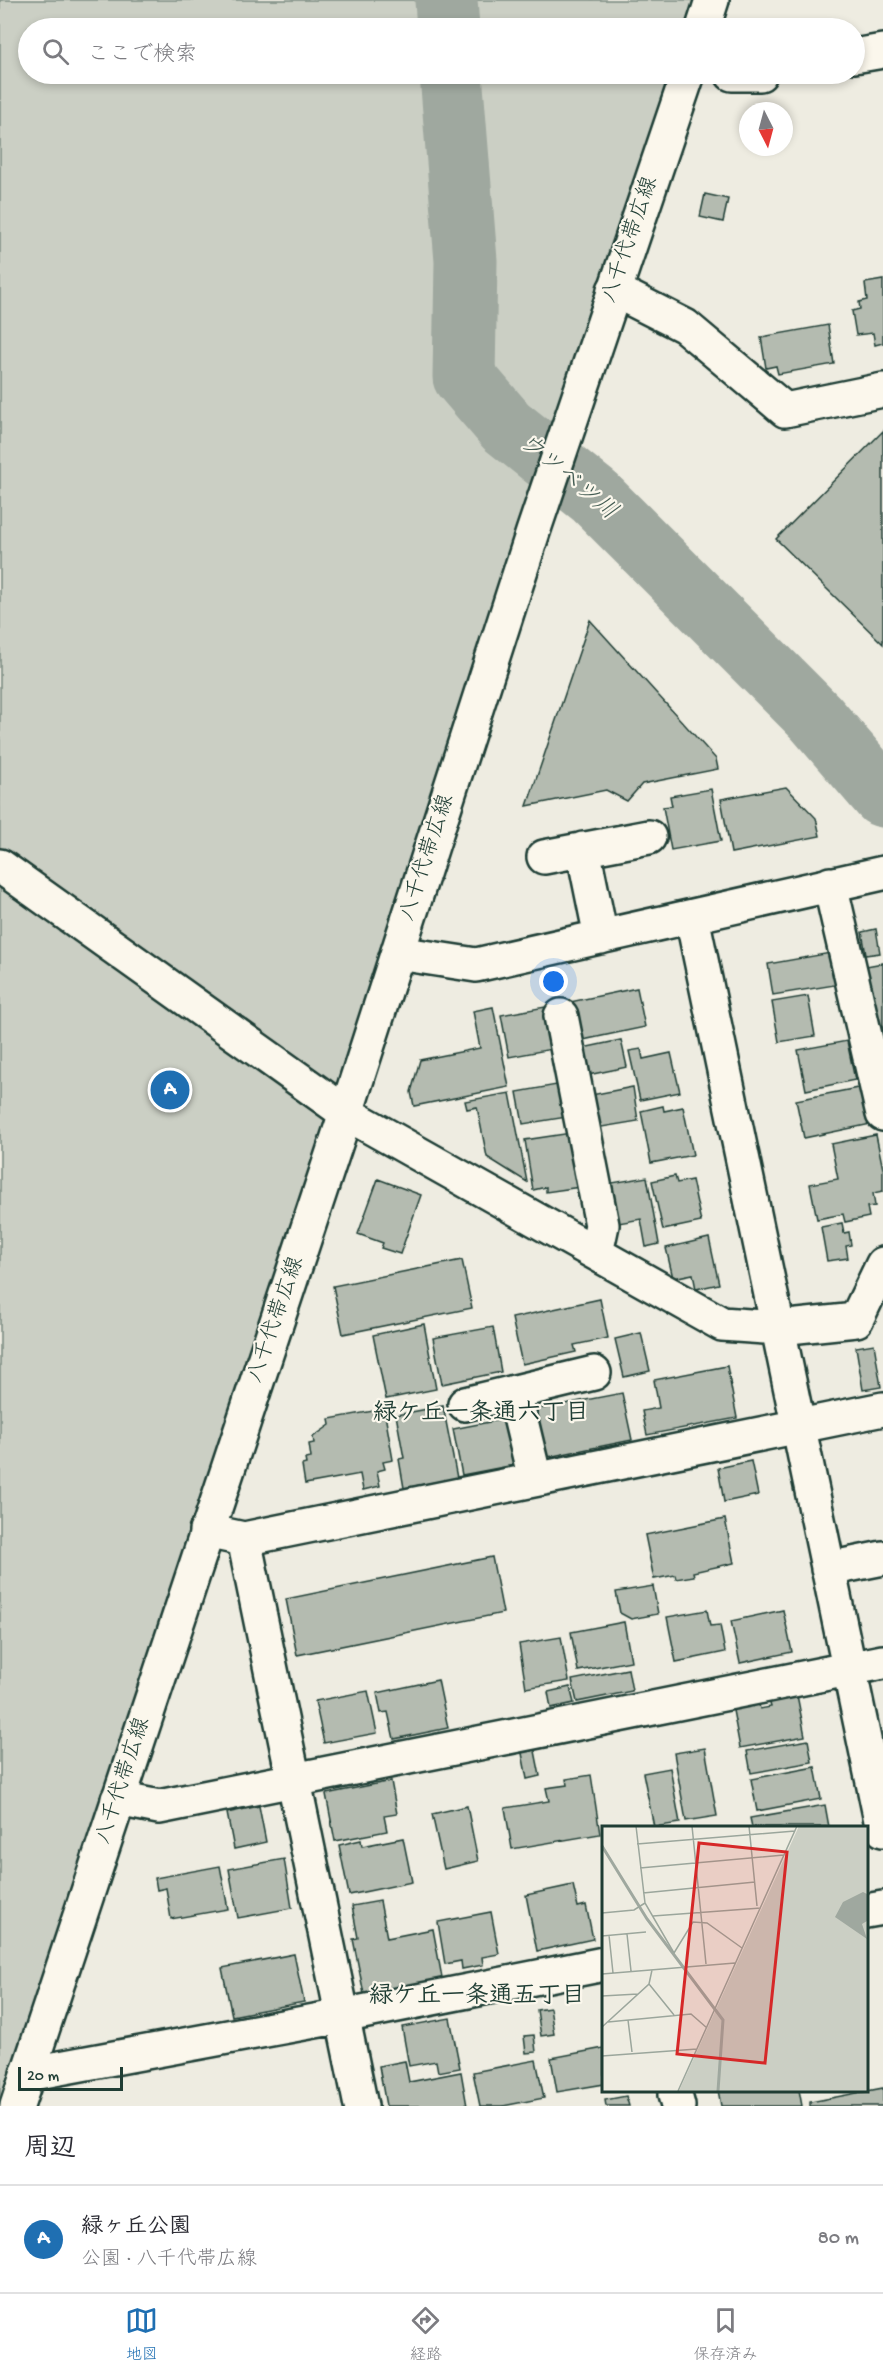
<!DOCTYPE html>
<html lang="ja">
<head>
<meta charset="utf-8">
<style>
	:root { --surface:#fff; --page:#f2f2f3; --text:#2b2b33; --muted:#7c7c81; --line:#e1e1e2; --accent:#1f6fb2 }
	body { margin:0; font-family:"Gochi Hand","Klee One",sans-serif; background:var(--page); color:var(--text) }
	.compass { position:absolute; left:739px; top:102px; width:54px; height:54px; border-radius:50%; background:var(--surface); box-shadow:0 3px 9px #0003; rotate:174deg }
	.scale { position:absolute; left:18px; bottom:15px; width:105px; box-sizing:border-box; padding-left:6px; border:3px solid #1f3d34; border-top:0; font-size:16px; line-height:21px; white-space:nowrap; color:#1f3d34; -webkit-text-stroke:4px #fbf7ec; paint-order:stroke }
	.you { position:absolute; left:554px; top:982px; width:21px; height:21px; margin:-15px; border:4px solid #fff; border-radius:50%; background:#1a73e8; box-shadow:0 0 0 9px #1a73e833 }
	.badge { display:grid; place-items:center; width:39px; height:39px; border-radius:50%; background:var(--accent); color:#fff; font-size:20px; font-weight:700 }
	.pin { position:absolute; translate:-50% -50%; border:3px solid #fff; box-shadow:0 2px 6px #0006 }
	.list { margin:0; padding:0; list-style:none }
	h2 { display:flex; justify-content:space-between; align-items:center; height:78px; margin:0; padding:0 24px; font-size:26px }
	h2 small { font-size:20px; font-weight:400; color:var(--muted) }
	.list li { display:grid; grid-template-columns:39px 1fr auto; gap:18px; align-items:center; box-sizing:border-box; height:108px; padding:0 24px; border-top:2px solid var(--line) }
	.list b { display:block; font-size:22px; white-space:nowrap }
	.list p { margin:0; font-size:20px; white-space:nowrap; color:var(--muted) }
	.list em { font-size:20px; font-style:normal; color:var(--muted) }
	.icon { flex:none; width:33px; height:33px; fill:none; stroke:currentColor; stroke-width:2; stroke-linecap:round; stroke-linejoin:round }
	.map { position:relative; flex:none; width:883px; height:2106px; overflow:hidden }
	.search { position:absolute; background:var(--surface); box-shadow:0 3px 9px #0003; left:18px; right:18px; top:18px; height:66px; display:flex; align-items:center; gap:15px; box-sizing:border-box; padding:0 21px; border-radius:33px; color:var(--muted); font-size:22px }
	.sheet { height:186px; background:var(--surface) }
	nav { display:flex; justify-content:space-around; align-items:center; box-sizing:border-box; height:84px; border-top:2px solid var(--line); background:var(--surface); font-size:16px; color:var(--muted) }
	nav a { display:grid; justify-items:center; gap:3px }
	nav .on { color:var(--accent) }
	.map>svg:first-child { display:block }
	.green { fill:#cbcfc4; stroke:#75867c; stroke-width:1.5 }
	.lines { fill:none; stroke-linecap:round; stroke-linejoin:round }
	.river { stroke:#9fa89f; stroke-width:63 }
	.building { fill:#b4bbb0; stroke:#1f3d34; stroke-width:1.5 }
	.minor-casing { stroke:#1f3d34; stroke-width:38 }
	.major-casing { stroke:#1f3d34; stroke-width:38 }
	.minor { stroke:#fbf7ec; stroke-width:33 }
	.major { stroke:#fbf7ec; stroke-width:33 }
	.labels { text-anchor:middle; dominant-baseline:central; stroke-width:4.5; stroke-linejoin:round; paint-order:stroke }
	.street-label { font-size:22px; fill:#1f3d34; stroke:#fbf7ec }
	.water-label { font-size:24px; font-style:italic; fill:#455d54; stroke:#fbf7ec }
	.neighbourhood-label { font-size:24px; font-weight:bold; fill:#1f3d34; stroke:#fbf7ec }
	.inset-river { fill:none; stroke:#9fa89f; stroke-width:3 }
	.inset-road { fill:none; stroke:#9ba69c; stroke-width:1.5 }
	.view { fill:#d62828; fill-opacity:0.15; stroke:#d62828; stroke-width:3 }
	.inset-edge { fill:none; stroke:#1f3d34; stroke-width:3 }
</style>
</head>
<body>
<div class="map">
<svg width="883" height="2106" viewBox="0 0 883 2106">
	<rect width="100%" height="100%" fill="#eeece1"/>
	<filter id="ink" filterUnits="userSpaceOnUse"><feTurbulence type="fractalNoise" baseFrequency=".0167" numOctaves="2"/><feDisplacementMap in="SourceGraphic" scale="12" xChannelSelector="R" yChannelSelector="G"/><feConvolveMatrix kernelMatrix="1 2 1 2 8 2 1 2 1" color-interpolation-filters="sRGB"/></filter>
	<g filter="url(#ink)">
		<path class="green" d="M0,0H703L694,28H28V74H679L3,2106H0Z"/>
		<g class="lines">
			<path class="river" d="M446,0L448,28
				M451,74L466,261L464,377L506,426L595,497L816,718L883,796"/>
		</g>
		<path class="building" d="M705,194L728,199L723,222L700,217Z
			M883,280V343L875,345L873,333L856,335L852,311L860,309L859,302L867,300L865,283Z
			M828,325L834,364L778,374L776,366L766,368L761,337Z
			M883,431V644L776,539Z
			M590,620L716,759L718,769L642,784L627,801L606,790L527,806Z
			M786,787L816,818L820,836L731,853L721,799Z
			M711,789L721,841L671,850L663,807L672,806L670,796Z
			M876,929L880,953L866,955L862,932Z
			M836,952L841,984L773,995L768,964Z
			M883,963V1051L866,966Z
			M637,988L645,1027L578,1041L570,1002Z
			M808,996L815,1036L779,1042L772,1002Z
			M493,1007L509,1087L414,1106L411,1092L420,1060L480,1048L473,1011Z
			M545,1007L552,1049L509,1057L501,1015Z
			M621,1040L627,1067L583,1076L578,1049Z
			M847,1041L855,1080L806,1090L798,1050Z
			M641,1049L643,1059L671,1053L680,1092L640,1100L629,1051Z
			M562,1084L567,1117L523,1124L517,1092Z
			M633,1087L638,1121L596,1128L591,1095Z
			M863,1087L871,1124L804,1138L796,1100Z
			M510,1093L527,1182L487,1157L477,1107L467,1109L465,1101Z
			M663,1106L664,1111L683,1107L693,1155L651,1163L641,1111Z
			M571,1133L580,1187L546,1192V1187L533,1190L525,1140Z
			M876,1135L883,1169V1191L873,1193L875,1206L867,1207L869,1217L845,1222L843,1214L817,1219L810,1184L838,1179L831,1144Z
			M675,1176L677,1183L692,1180L701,1222L663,1230L652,1181Z
			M647,1177L659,1244L646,1247L641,1219L613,1224L606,1184Z
			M378,1179L421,1195L400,1254L381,1248L383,1243L358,1234Z
			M842,1223L844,1233L849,1232L851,1245L846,1246L848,1258L827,1261L821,1227Z
			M709,1238L719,1284L696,1289L693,1274L673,1278L666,1248Z
			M462,1260L472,1308L343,1334L333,1286Z
			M600,1299L608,1338L574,1345L576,1352L522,1364L512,1318Z
			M424,1324L436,1389L386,1399L373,1335Z
			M493,1327L501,1372L442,1384L433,1338Z
			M641,1333L650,1371L624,1377L615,1339Z
			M874,1344L881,1387L863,1390L856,1347Z
			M727,1366L737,1418L647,1435L642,1411L659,1408L654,1380Z
			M622,1393L632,1440L543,1458L533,1410Z
			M443,1406L457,1478L404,1488L399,1459L404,1458L396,1415Z
			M384,1409L393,1460L383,1462L385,1469L377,1471L380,1486L363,1490L360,1474L305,1484L302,1465L306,1464L305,1459L311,1458L309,1444L314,1443L313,1437L330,1425L329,1419Z
			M505,1419L514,1465L462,1475L453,1429Z
			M751,1461L758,1495L724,1502L718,1468Z
			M725,1519L734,1563L693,1572L694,1576L676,1579L675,1575L654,1579L645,1535Z
			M492,1557L503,1613L297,1655L286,1599Z
			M653,1586L658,1614L631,1619L620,1613L616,1592Z
			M707,1610L710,1626L720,1625L725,1652L676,1662L667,1617Z
			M783,1610L792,1652L740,1663L731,1621Z
			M624,1622L631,1661L578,1671L571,1632Z
			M561,1637L569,1681L526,1688L519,1644Z
			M628,1669L632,1691L577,1702L572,1680Z
			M438,1680L448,1728L394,1739L388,1712L381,1713L377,1693Z
			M570,1687L574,1703L551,1708L548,1692Z
			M368,1691L377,1733L324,1743L315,1701Z
			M797,1695L805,1736L740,1748L732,1705L758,1700L760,1709L771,1707L769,1700Z
			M808,1740L812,1762L751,1773L747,1751Z
			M534,1746L540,1776L527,1779L521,1748Z
			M705,1748L717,1816L686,1821L674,1753Z
			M815,1767L821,1799L757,1811L751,1779Z
			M670,1768L680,1823L654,1827L643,1773Z
			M591,1775L600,1834L512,1849L505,1808L549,1801L546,1788L567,1785L566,1779Z
			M391,1781L397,1814L384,1816L387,1831L335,1841L326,1794Z
			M825,1805L829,1827H752L750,1818Z
			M259,1806L266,1842L234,1849L227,1813Z
			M467,1806L478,1861L444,1869L432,1814Z
			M403,1838L412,1882L349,1895L339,1845L361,1840L362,1846Z
			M284,1859L292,1908L238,1918L229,1869Z
			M220,1866L228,1909L171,1919L166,1888L157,1890L155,1878Z
			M573,1885L578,1907L586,1905L593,1939L537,1951L526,1895Z
			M380,1901L387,1938L433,1929L443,1983L365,1999L353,1939L358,1938L352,1906Z
			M491,1912L499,1954L482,1957L483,1965L462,1969L461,1961L445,1964L438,1922Z
			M294,1954L304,2002L232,2016L222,1968Z
			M550,2008L554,2034L541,2036L537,2010Z
			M450,2018L460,2068L438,2072L436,2061L409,2066L402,2027Z
			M534,2035L536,2052L526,2053L524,2036Z
			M604,2048V2084L557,2092L551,2058Z
			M536,2060L544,2098L503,2106H480L473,2072Z
			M405,2061L409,2082L461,2072L467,2106H386L379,2066Z
			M883,2088V2106H810V2102Z
			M718,2090H799L802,2106H721Z
			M626,2096L629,2106H606L605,2100Z"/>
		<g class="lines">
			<g class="minor-casing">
				<path id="minor" d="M854,56L883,51
					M732,74H760
					M614,290L685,326L785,410L883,390
					M583,849L601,937
					M544,857L649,837
					M0,866L346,1113L722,1324L779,1328L856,1320L883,1264
					M830,884L883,1114
					M692,917L883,1830
					M398,953L476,965L883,873
					M561,1016L602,1225L596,1253
					M514,1392L535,1479
					M465,1404L594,1373
					M206,1531L244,1539L883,1409
					M244,1539L361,2106
					M828,1569L883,1558
					M118,1799L159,1807L883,1662
					M866,1911L883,1908
					M27,2074L342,2016L604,1964
					M675,2095L678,2106"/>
			</g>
			<g class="major-casing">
				<path id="major" d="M703,28L712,0
					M17,2106L346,1113L533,532L688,74"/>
			</g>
			<use href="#minor" class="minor"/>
			<use href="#major" class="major"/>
		</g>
	</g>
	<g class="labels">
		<g class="street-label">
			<text transform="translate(631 240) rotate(-71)">八千代帯広線</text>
			<text transform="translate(428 858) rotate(-72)">八千代帯広線</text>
			<text transform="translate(277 1320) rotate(-71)">八千代帯広線</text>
			<text transform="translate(124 1781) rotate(-72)">八千代帯広線</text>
		</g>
		<g class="water-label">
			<text transform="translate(567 478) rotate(40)">ウツベツ川</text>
		</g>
		<g class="neighbourhood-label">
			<text x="481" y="1414">緑ケ丘一条通六丁目</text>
			<text x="477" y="1997">緑ケ丘一条通五丁目</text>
		</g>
	</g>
	<g transform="translate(602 1826)">
		<rect width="266" height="266" fill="#eeece1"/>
		<path d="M197,0H265V265H77Z" fill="#cbcfc4"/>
		<path d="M261,66L265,68V95L260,98L265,113L233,91L241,76Z" fill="#9fa89f"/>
		<path class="inset-river" d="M0,20L45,93L121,194L116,265"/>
		<path class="inset-road" d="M34,0L43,77L72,127L91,96L105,97L140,122M90,0L104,138M147,0L155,80M35,18L193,5M38,42L182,29M41,67L153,56M0,87L32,84L43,77M51,90L159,82M25,108L29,145M7,109L11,147M0,110L44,106M0,148L133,137M47,158L72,189M0,170L36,168M26,194L30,226M6,196L89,188L105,202M0,201L47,158L50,144M0,230L95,223M76,265L195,0"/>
		<path class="view" d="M97,17L185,26L163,237L75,228Z"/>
		<rect width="266" height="266" class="inset-edge"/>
	</g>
</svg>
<svg class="compass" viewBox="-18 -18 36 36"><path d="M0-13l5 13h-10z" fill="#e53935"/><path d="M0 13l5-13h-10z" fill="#7c7c81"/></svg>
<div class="scale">20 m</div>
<div class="you"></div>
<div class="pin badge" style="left:170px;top:1090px">A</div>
<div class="search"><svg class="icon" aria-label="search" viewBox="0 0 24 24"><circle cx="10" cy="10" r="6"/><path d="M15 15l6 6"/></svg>ここで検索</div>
</div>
<section class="sheet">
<h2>周辺<small></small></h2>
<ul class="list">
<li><span class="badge">A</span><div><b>緑ヶ丘公園</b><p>公園 · 八千代帯広線</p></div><em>80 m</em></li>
</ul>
</section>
<nav>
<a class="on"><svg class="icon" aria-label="map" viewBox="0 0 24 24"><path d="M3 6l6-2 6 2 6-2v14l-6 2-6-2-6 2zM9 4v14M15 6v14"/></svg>地図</a>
<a><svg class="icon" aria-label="directions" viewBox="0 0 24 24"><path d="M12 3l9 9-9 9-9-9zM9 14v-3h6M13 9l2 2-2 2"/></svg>経路</a>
<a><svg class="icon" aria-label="saved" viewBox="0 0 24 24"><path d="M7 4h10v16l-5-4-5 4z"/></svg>保存済み</a>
</nav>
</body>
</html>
